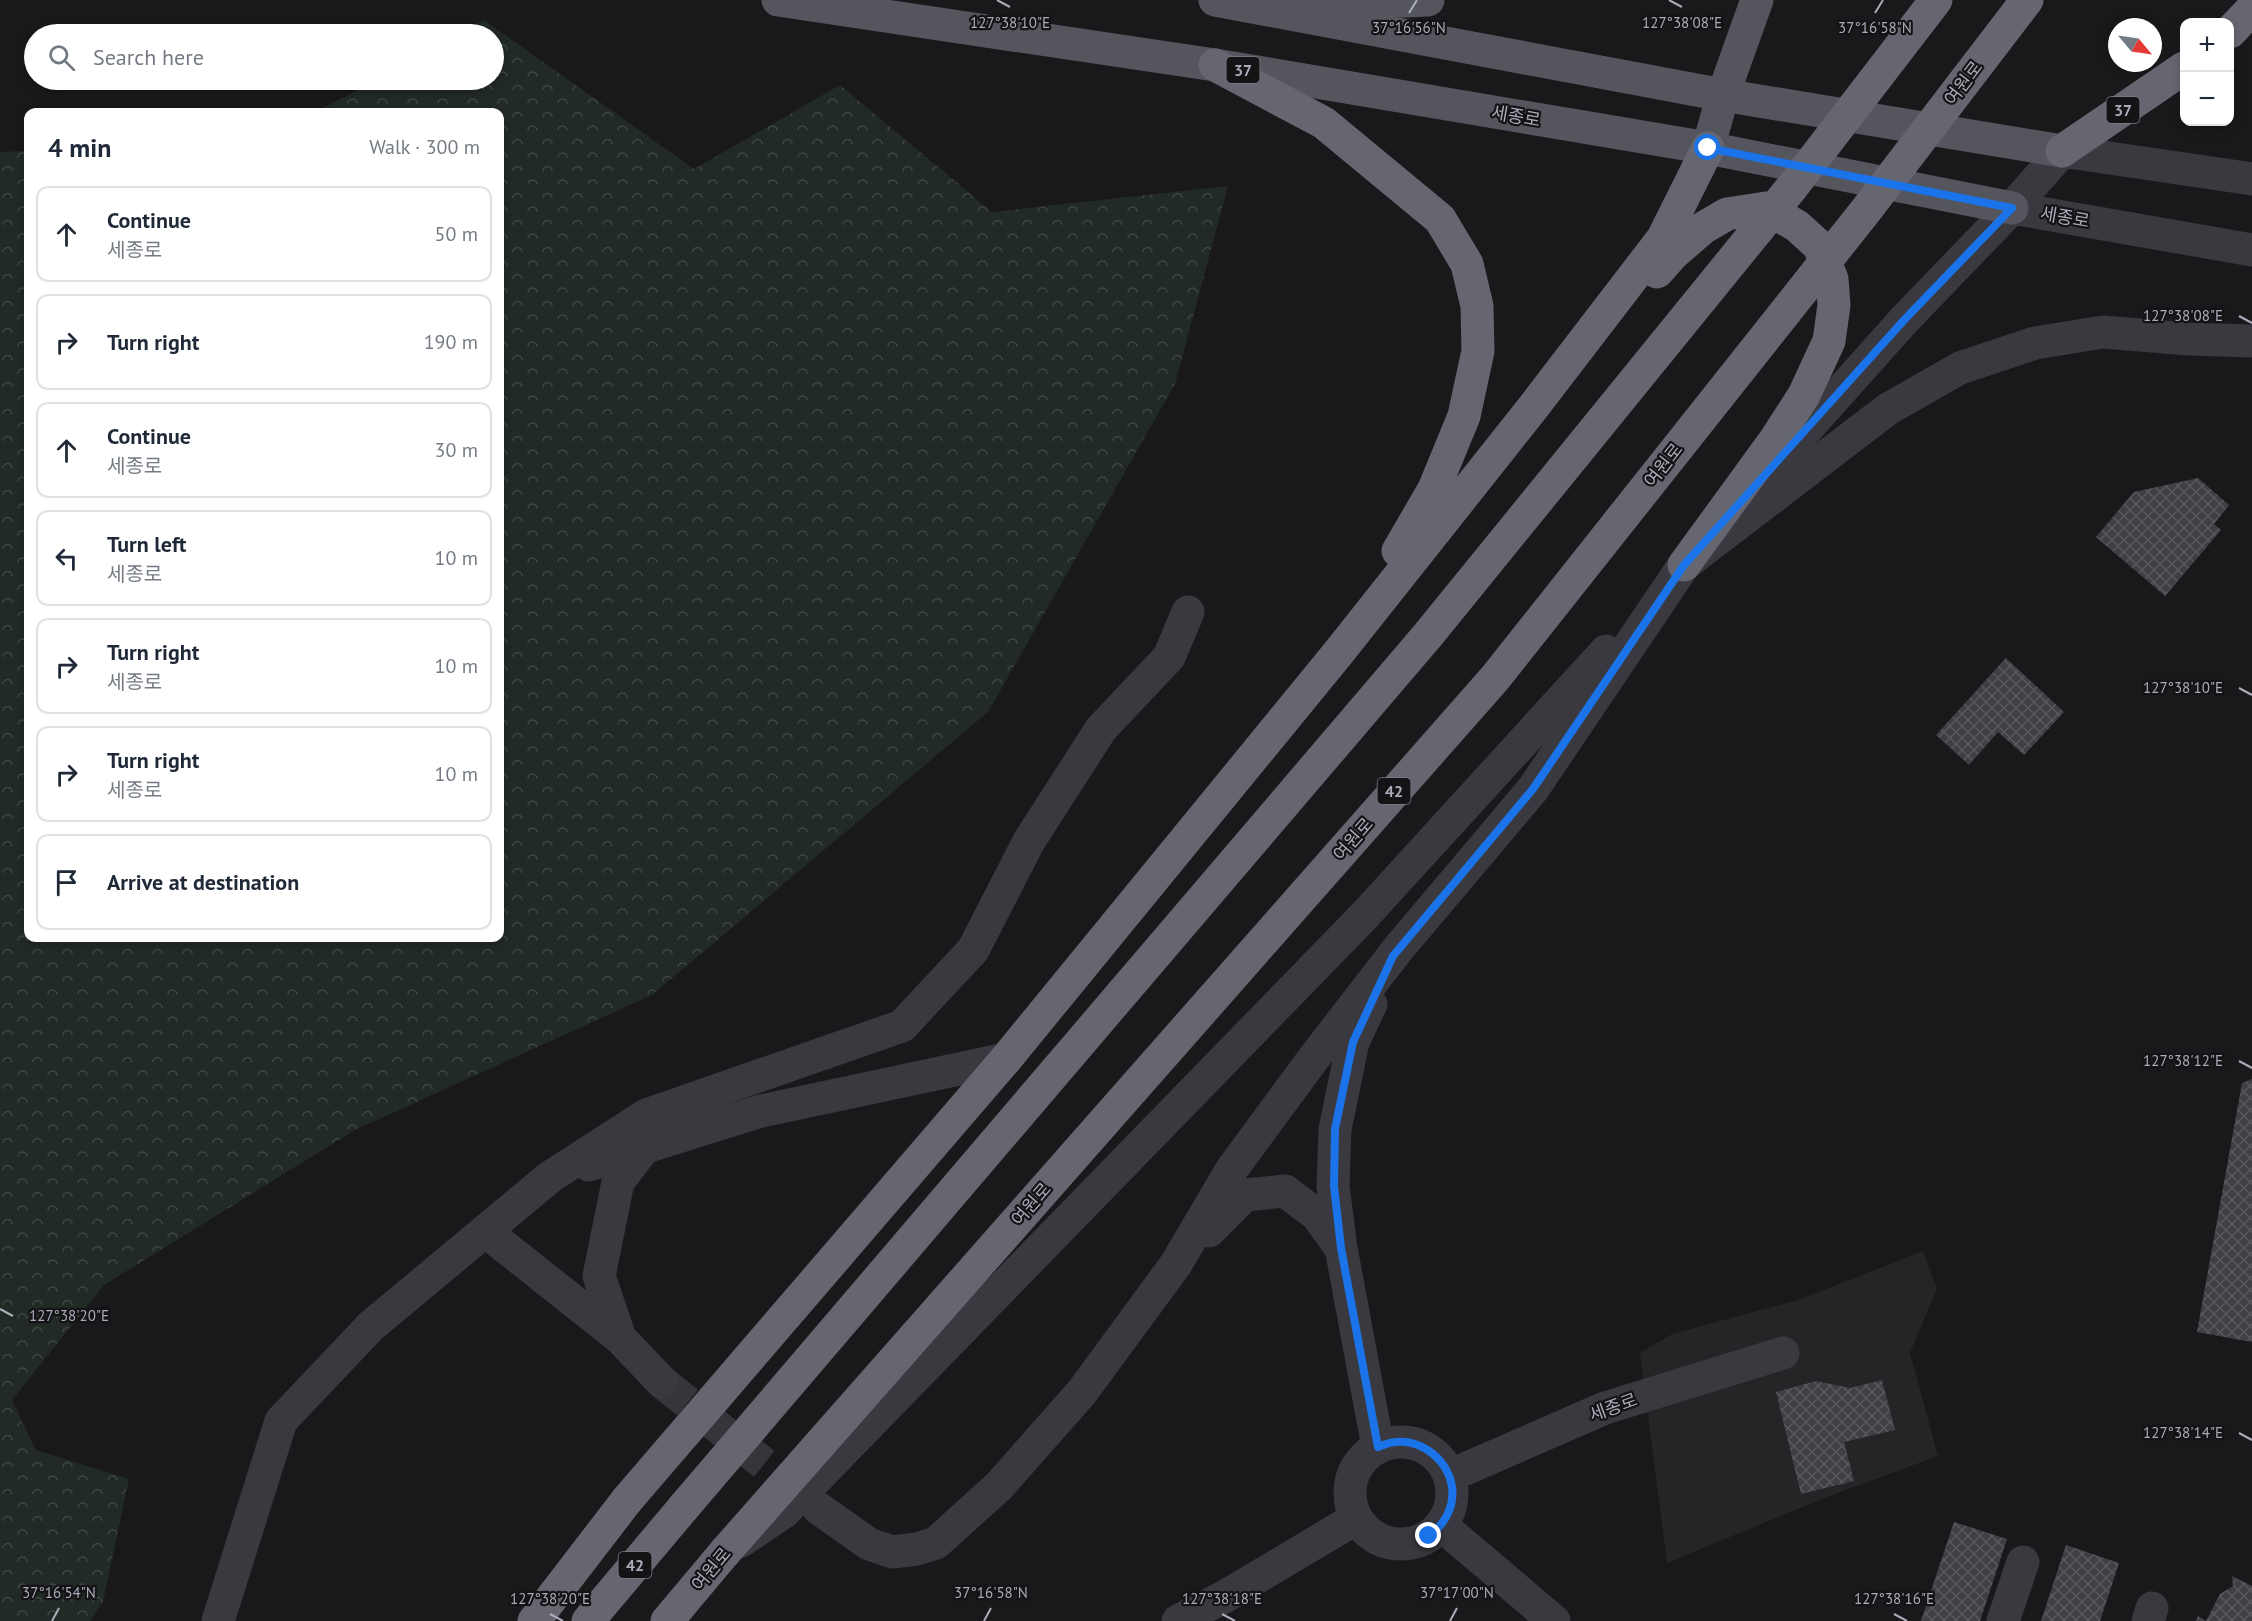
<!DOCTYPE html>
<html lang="en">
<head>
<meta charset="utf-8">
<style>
	:root { --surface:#fff; --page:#f6f6f7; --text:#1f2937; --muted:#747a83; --line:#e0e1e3 }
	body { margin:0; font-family:"PT Sans","Noto Sans KR",sans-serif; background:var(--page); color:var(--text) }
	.controls { position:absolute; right:18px; top:18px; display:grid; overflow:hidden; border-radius:12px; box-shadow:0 3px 9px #0003 }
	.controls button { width:54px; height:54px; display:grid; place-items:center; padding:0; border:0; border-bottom:2px solid var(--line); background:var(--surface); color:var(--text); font:30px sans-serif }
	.compass { position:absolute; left:2108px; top:18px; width:54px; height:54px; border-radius:50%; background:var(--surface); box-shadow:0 3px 9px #0003; rotate:119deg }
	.stop { position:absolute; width:18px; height:18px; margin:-14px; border:4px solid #1a73e8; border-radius:50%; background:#fff }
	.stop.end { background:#1a73e8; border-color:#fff; box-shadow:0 2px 6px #0008 }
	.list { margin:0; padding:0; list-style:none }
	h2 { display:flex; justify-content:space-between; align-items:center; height:78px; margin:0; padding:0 24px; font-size:26px }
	h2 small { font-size:20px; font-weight:400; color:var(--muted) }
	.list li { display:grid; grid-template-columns:39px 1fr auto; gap:18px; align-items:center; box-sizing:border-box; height:96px; margin:0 12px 12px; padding:0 12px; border:2px solid var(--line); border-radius:12px }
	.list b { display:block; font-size:22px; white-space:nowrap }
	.list p { margin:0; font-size:20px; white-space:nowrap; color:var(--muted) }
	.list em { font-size:20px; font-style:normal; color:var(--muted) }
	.icon { flex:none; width:33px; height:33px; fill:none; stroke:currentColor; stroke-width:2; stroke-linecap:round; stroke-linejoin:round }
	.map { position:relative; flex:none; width:2252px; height:1621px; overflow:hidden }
	.search { position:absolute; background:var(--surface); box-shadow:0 3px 9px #0003; left:24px; top:24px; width:480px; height:66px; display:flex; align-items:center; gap:15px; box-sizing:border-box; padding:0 21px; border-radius:33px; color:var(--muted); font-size:22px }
	.panel { position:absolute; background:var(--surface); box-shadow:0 3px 9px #0003; left:24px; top:108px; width:480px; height:834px; border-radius:12px }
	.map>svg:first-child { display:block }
	.built { fill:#252427 }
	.forest { fill:url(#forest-crowns) }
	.building { fill:url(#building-cross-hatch) }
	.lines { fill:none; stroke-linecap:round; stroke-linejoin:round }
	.minor-tunnel { stroke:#36363a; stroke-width:33; stroke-dasharray:33 16; stroke-linecap:butt }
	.minor { stroke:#3a393f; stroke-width:33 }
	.major { stroke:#55555e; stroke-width:33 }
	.highway { stroke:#656670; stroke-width:33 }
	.minor-bridge { stroke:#3a393f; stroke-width:33 }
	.highway-bridge { stroke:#656670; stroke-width:33 }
	.route { stroke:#1a73e8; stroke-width:8 }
	.ticks { fill:none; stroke:#abacba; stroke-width:2 }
	.labels { text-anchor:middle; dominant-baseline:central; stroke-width:4.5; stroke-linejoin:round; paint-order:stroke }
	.shield { fill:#141315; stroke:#7e7e88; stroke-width:1.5 }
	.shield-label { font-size:16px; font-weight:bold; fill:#abacba }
	.street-label { font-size:18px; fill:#abacba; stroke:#141315 }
	.ticks-label { font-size:15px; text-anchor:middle; fill:#abacba; stroke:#141315; stroke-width:4.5; stroke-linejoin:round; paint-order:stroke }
</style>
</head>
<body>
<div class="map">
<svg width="2252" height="1621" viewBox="0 0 2252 1621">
	<defs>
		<pattern id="forest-crowns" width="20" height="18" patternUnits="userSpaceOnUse" patternTransform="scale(1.5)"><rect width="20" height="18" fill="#222a25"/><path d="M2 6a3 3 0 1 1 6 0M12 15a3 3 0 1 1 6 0" fill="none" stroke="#3f4643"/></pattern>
		<pattern id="building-cross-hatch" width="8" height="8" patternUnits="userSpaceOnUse" patternTransform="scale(1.5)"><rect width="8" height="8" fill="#404044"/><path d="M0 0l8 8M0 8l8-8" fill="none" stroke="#59595d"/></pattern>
	</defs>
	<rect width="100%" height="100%" fill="#19181a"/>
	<path class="built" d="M1923,1251L1937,1289L1910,1353L1938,1456L1822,1499L1667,1563L1640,1353L1672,1334L1798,1300Z"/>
	<path class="forest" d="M484,20L694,169L840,85L992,212L1228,186L1175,384L988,712L652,995L355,1130L104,1285L12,1400L36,1450L129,1479L103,1602L90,1621H0V152L28,151V938H500V112H316L376,80H494V34H458Z"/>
	<path class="building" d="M2198,478L2229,505L2214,524L2221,530L2165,596L2096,537L2134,492Z
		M2006,658L2064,712L2024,755L1998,732L1969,765L1936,735Z
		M2252,1079V1342L2197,1332L2242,1083Z
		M1882,1380L1895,1430L1844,1442L1854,1481L1801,1494L1776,1392L1816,1381L1850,1388Z
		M1954,1522L2007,1539L1980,1621H1921Z
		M2066,1545L2119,1563L2100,1621H2041Z
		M2232,1576L2252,1586V1621H2196L2198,1616L2206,1621L2220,1594L2233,1586Z"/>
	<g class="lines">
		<path class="minor-tunnel" d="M662,1382L808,1499"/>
		<path class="minor" d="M2012,208L2252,250
			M1760,481L1905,319L2012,208L2062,151L2252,179
			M1365,915L1606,651
			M1371,1004L1353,1042L1335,1129L1333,1186L1341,1248L1378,1447
			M644,1148L618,1182L599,1276L620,1338L662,1382
			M589,1165L761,1111L1006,1059
			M485,1231L620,1338
			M1209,1231L1245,1195L1285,1191L1317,1215L1340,1247
			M1350 1493a51 51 0 1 1 102 0a51 51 0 1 1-102 0Z
			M1449,1476L1605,1408L1783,1353
			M818,1508L869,1544L892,1552L917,1549L936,1543L999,1486L1082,1392L1176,1264L1232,1169L1316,1055L1398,949L1533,789L1684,565L1888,409L1960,368L2035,343L2103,332L2189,339L2252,341
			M1441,1525L1554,1621
			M218,1621L281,1421L371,1326L550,1177L646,1115L902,1026L973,950L1029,841L1101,729L1169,657L1188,612
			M1178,1621L1224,1597L1355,1519
			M2003,1621L2023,1562
			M2148,1621L2152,1608"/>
		<path class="major" d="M778,0L1215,65L1708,148L2012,208
			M1215,0L1723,95L2062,151
			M1313,5L1428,0
			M1708,148L1723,95L1757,0"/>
		<path class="highway" d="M2230,32L2252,9
			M1215,65L1324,123L1440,219L1467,264L1477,306L1478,351L1464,416L1434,489L1398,551
			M2062,151L2184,68
			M1657,272L1673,254L1703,228L1727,214L1766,208L1797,226L1819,246L1832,279L1834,305L1829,341L1804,395L1775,440L1684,565
			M1006,1059L1339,652L1531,410L1663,238L1708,148
			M534,1621L627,1500
			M588,1621L683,1508
			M667,1621L725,1552"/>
		<path class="minor-bridge" d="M741,1541L784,1512L1365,915"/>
		<path class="highway-bridge" d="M627,1500L1006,1059
			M683,1508L1428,635L1793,186L1936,0
			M725,1552L1495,678L1867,209L2027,0"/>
	</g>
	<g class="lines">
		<path class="route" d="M1429,1536C1437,1529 1445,1522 1449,1511C1463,1476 1432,1439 1396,1442C1390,1442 1383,1445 1378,1447L1341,1248L1334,1186L1335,1129L1353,1042L1393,956L1533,789L1684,565L1905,319L2012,208L1708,148"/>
	</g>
	<path class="ticks" d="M997,0L1010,7M1669,0L1682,7M1409,13L1417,0M1875,13L1883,0M2239,316L2252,323M2239,688L2252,695M2239,1061L2252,1068M0,1309L13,1316M2239,1433L2252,1440M550,1614L563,1621M1222,1614L1235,1621M1894,1614L1907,1621M52,1621L59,1608M984,1621L991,1608M1450,1621L1457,1608"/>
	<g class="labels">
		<g class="shield">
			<rect x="1226.5" y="57" width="33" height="26" rx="4.5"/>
			<rect x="2106.5" y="97" width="33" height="26" rx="4.5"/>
			<rect x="1377.5" y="778" width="33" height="26" rx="4.5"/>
			<rect x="618.5" y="1552" width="33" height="26" rx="4.5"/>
		</g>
		<g class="shield-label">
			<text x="1243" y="70">37</text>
			<text x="2123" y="110">37</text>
			<text x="1394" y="791">42</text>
			<text x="635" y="1565">42</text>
		</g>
		<g class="street-label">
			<text transform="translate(1963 83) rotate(-53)">여원로</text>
			<text transform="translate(1516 116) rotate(10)">세종로</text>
			<text transform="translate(2065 217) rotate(10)">세종로</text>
			<text transform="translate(1663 465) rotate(-52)">여원로</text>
			<text transform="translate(1353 839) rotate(-49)">여원로</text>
			<text transform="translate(1031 1204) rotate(-49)">여원로</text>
			<text transform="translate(1613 1407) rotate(-20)">세종로</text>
			<text transform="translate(711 1569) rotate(-50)">여원로</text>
		</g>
	</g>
	<g class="ticks-label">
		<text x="1010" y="28">127°38'10"E</text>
		<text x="1682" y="28">127°38'08"E</text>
		<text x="1409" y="33">37°16'56"N</text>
		<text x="1875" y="33">37°16'58"N</text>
		<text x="2183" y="321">127°38'08"E</text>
		<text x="2183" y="693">127°38'10"E</text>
		<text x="2183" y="1066">127°38'12"E</text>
		<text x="69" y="1321">127°38'20"E</text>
		<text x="2183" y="1438">127°38'14"E</text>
		<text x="59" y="1598">37°16'54"N</text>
		<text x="991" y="1598">37°16'58"N</text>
		<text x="1457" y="1598">37°17'00"N</text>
		<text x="550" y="1604">127°38'20"E</text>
		<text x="1222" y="1604">127°38'18"E</text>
		<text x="1894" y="1604">127°38'16"E</text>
	</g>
</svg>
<div class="controls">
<button>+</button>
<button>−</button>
</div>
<svg class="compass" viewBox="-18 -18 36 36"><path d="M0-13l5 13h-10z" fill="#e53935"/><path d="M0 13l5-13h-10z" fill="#747a83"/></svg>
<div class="stop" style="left:1708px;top:148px"></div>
<div class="stop end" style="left:1429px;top:1536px"></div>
<div class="search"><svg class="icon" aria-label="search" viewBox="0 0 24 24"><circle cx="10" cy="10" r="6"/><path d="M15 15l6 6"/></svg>Search here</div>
<section class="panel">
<h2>4 min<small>Walk · 300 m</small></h2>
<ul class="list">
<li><svg class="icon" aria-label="ahead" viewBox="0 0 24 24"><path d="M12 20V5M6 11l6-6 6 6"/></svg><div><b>Continue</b><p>세종로</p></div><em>50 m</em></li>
<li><svg class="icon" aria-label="right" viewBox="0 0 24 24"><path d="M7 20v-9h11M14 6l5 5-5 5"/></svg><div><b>Turn right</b></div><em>190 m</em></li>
<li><svg class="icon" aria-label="ahead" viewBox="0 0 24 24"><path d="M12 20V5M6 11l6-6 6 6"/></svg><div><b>Continue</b><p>세종로</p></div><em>30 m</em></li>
<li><svg class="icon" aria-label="left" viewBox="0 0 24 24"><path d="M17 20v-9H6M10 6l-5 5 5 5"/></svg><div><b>Turn left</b><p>세종로</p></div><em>10 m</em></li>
<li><svg class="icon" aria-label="right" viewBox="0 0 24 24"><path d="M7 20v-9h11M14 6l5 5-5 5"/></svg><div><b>Turn right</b><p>세종로</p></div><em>10 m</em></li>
<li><svg class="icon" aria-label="right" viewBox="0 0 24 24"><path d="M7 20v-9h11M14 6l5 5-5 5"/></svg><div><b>Turn right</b><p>세종로</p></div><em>10 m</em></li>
<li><svg class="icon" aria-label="arrive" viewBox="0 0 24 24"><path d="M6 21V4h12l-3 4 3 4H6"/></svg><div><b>Arrive at destination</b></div></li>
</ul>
</section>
</div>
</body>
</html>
